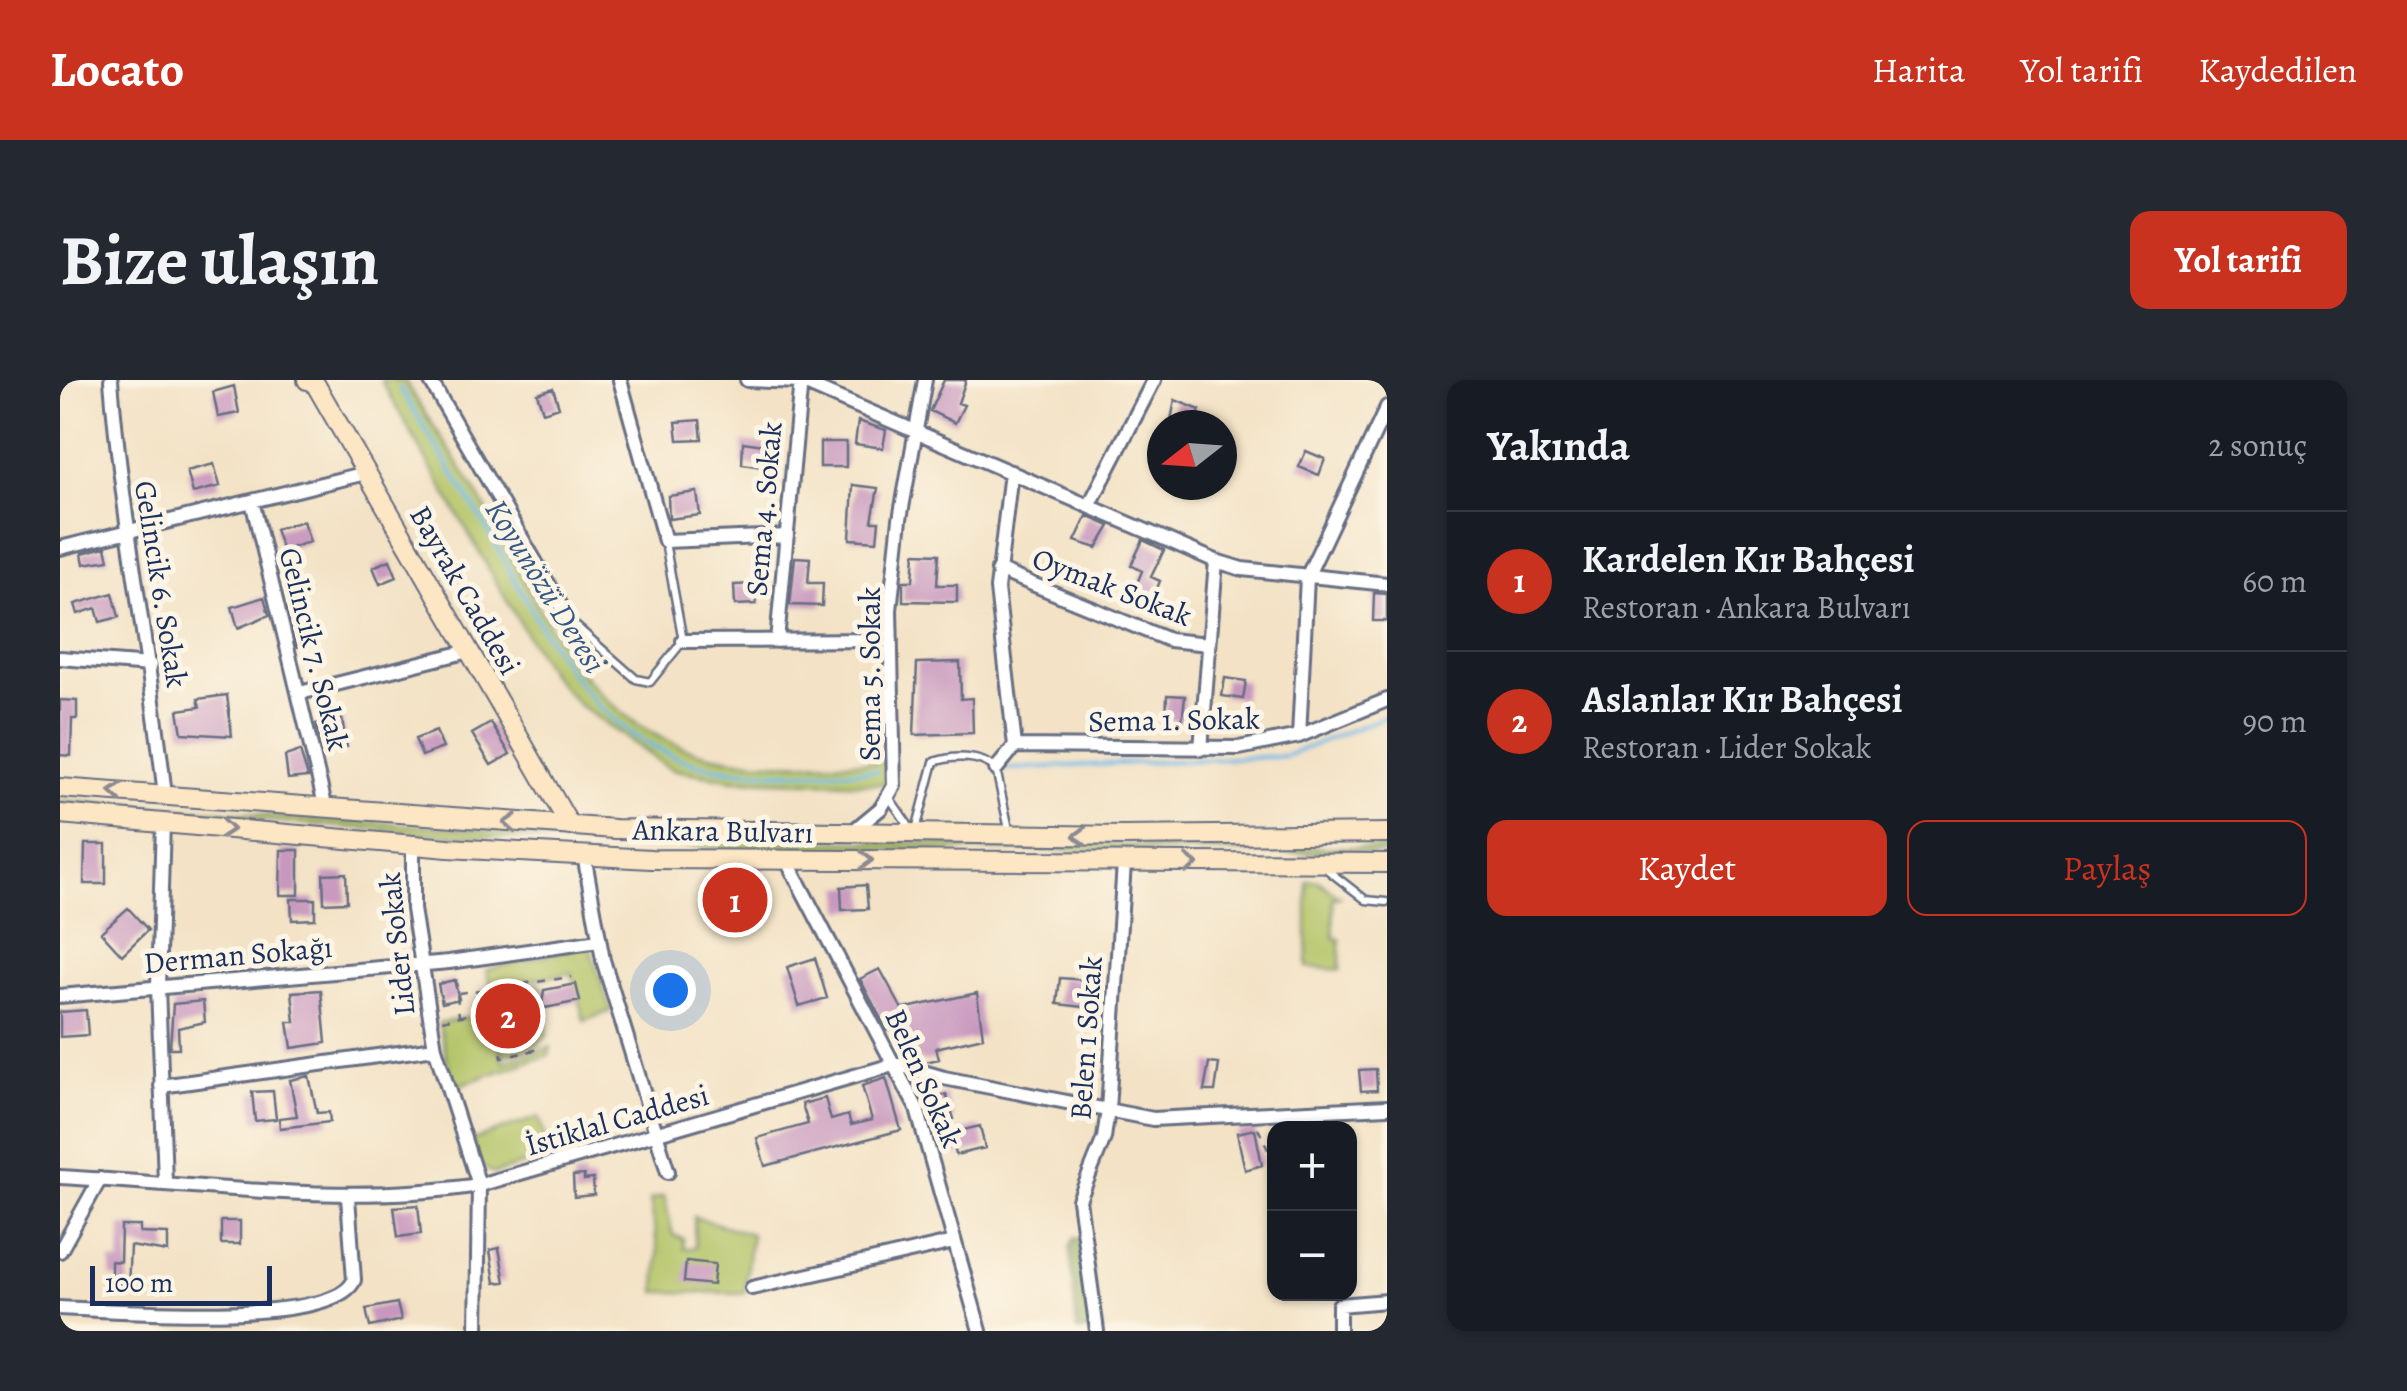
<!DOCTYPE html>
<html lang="tr">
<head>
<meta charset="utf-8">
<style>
	:root { --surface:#171b24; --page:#242831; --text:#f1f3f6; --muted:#9ea1a6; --line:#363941; --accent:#c8321e }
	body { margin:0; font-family:Alegreya,serif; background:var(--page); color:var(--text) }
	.controls { position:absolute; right:30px; bottom:30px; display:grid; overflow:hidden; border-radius:20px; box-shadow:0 2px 8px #0004 }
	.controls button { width:90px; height:90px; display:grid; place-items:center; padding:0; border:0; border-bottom:2px solid var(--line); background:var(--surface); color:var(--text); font:50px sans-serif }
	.compass { position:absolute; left:1087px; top:30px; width:90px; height:90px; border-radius:50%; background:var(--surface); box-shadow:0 2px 8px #0004; rotate:253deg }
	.scale { position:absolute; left:30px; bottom:25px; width:182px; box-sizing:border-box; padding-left:10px; border:5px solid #1b2f5e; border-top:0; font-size:28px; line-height:35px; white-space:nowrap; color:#1b2f5e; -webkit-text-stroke:8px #fcf5e5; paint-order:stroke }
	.you { position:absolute; left:610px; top:610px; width:35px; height:35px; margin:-25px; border:8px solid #fff; border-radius:50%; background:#1a73e8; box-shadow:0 0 0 15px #1a73e833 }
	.badge { display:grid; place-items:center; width:65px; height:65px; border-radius:50%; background:var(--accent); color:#fff; font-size:32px; font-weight:700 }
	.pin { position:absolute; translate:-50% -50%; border:5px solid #fff; box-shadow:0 2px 10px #0006 }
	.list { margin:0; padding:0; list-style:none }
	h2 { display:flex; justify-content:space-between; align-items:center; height:130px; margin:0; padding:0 40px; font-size:42px }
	h2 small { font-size:32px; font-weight:400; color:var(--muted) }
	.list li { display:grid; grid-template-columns:65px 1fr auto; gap:30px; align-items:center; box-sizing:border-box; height:140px; padding:0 40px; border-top:2px solid var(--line) }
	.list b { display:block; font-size:38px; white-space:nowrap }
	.list p { margin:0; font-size:32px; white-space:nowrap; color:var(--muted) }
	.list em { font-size:32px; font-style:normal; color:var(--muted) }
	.actions { display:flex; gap:20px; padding:30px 40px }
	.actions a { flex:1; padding:22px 0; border:2px solid var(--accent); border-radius:20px; text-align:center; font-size:35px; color:var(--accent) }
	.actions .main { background:var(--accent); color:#fff }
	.map { position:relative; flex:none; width:1327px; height:951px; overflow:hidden; border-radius:20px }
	header { display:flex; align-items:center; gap:60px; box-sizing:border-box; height:140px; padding:0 50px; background:var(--accent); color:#fff }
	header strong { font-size:48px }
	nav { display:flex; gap:55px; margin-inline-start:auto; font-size:35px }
	.intro { display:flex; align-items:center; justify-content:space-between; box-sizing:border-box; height:240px; padding:0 60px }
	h1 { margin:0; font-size:70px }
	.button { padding:25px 45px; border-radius:20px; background:var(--accent); color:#fff; font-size:35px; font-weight:700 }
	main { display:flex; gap:60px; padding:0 60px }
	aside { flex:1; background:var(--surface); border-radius:20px; box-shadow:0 2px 8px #0004 }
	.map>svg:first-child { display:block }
	.green { fill:#b4c467; stroke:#687a62; stroke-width:2.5 }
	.forest { fill:#8faa5c; stroke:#556c5d; stroke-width:2.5 }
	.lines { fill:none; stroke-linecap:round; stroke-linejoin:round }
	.stream { stroke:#70b9e8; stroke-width:4 }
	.building { fill:#c797be }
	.lane-casing { stroke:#676e82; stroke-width:11 }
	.street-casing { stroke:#676e82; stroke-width:18 }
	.secondary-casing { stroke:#676e82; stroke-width:22 }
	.path { stroke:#676e82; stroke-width:2.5; stroke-dasharray:8 8; stroke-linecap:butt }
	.lane { stroke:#fff; stroke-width:6 }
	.street { stroke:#fff; stroke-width:12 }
	.secondary { stroke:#fce6c4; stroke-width:18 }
	.oneway { stroke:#8c8a91 }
	.labels { text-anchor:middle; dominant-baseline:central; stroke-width:10; stroke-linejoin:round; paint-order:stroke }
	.street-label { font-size:30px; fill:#1b2f5e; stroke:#fcf5e5 }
	.water-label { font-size:32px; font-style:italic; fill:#355887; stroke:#fcf5e5 }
</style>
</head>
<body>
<header>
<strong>Locato</strong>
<nav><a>Harita</a><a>Yol tarifi</a><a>Kaydedilen</a></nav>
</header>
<div class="intro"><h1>Bize ulaşın</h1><a class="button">Yol tarifi</a></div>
<main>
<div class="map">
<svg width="1327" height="951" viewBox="0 0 1327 951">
	<rect width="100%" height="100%" fill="#fcf5e5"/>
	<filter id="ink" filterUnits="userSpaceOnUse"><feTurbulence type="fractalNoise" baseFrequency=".01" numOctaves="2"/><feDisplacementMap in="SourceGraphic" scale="20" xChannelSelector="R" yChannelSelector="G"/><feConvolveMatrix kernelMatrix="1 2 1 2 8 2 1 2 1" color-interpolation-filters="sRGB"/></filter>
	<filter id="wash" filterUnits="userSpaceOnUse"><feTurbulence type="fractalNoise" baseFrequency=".0048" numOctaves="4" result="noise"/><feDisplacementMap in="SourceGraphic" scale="40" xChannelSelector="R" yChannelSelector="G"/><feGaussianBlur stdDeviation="2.25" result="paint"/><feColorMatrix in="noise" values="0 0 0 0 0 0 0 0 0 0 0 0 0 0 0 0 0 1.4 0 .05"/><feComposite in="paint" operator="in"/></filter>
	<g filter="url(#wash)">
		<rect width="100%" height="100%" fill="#f3e2c5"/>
		<path class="green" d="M321,0H344C369,41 398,80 422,122C475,214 511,322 617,365C679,390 756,381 821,382L826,385L824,404L673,400L610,389L518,324L490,293L470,261Z
			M0,420L546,459L1327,468V473L657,468L371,454L0,424Z
			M1247,501H1258L1280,517L1273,518L1274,558L1280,559V590L1247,587Z
			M529,565L551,631L524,641L512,593L431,606L426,590Z
			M479,604L484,610L483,641L440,649L433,612Z
			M432,632L443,682L491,667L489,675L393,707L379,643Z
			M486,645L487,655L476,666L444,675L441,654Z
			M479,737L491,776L434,794L420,785L410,761Z
			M604,816L613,855L623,859L624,869L635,867L634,837L691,854L684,913L596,912L598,872L590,820Z"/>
		<path class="forest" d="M1015,858L1026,861L1042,951H1017L1010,867Z"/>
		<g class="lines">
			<path class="stream" d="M340,8C368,54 397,98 424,144C477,234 517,346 627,381C685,399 756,390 817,391
				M946,389L1226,376L1327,336"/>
		</g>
		<g id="blocks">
			<path class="building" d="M884,0H906L898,23L904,25L895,43L870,31Z
				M174,6L179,33L158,37L153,12Z
				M493,8L499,27L483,32L477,13Z
				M1115,20L1140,30L1134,45H1110Z
				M640,40L642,59L618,60L616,42Z
				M798,41L826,50L823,68L795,64Z
				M683,62L711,66L710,88L682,84Z
				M760,62H786V87H760Z
				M1246,71L1265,79L1259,95L1239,87Z
				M154,84L160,106L133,113L127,91Z
				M793,105L818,108L812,141H819L817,161L790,159Z
				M637,112L640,135L609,139L608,116Z
				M1027,136L1050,146L1037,168L1015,161Z
				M243,141L250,162L222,170L215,149Z
				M1083,160L1104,170L1091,197L1100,201L1090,226L1071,218L1082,191L1071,185Z
				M46,167L49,180L24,184L22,173Z
				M855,173L879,174L877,205H897V222L843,221V201H853Z
				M735,177L750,178L748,203H763L762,226L730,225Z
				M330,180L337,197L320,204L313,187Z
				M695,204L696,224L675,225L674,205Z
				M53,213L59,237L40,242L36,228L18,234L15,224Z
				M1314,213L1327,214V241H1313Z
				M204,217L209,235L178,248L172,227Z
				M247,241L252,263L237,267L232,245Z
				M900,282L901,319L912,318L913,353L854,355L857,283Z
				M1165,298L1186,301L1183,319L1162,316Z
				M167,315L172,356L122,353L118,330L140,327L138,319Z
				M1107,315L1125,316L1122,342L1106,339Z
				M0,320L17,321V339H12L11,376L0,375Z
				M282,339L287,367L263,372L256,344Z
				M431,343L450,374L431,385L412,354Z
				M376,351L383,368L362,376L355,359Z
				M240,371L248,397L228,399L225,376Z
				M25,464H46V504H24Z
				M221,470H239V515H220Z
				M286,493L287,522L264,523L263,494Z
				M806,505L808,529L782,530L781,507Z
				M231,519H255V539L232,540Z
				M68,528L88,550L62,575L41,552Z
				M755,578L767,618L739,626L727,587Z
				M820,589L842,629L917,613L923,657L876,668L879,679L865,682L844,676L837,648L827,650L800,599Z
				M1000,598L1025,600L1024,627L997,624Z
				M394,600L399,619L382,623L378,604Z
				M516,604L520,621L485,628L482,624L484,610Z
				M261,610L266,663L232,668L228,642H235L232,612Z
				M143,621L145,642L118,648L119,668H110L113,624Z
				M26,630L28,655L0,657V632Z
				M1149,683L1159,684L1155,711H1144Z
				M1316,689L1317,710L1301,711L1299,690Z
				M249,696L257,733L269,732L270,742L220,748L219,738L237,736L230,700Z
				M826,698L841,750L705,786L697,758L748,744L742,724L765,718L771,740L788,735L791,745L812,740L802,706Z
				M213,711L216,739L195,741L192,712Z
				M886,714L894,739L875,745L868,720Z
				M920,746L925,768L896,775L891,753Z
				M1195,749L1202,785L1185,790L1177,753Z
				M524,795V800L533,799L534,815L514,817L513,796Z
				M358,825L361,854L338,857L334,827Z
				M161,841H180V864H161Z
				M61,846H80V853L108,854V872L70,866L68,908L59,907L60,899L51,898V881L60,882Z
				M439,868L445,902L435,903L430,870Z
				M626,881L655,884L653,905L624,902Z
				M337,923L341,940L310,947L306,929Z"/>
		</g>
	</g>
	<g filter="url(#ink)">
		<use href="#blocks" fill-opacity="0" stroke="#676e82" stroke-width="2.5"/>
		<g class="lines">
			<g class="lane-casing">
				<path id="lane" d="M509,240L576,299L590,302L623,261L605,162
					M829,417L851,449
					M856,450L874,382C893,375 920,375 936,389L950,454
					M1265,488L1306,520L1326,522"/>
			</g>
			<g class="street-casing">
				<path id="street" d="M51,0C62,140 90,277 105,416
					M370,0L508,238
					M560,0L605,161L727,156
					M687,0L741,2L1156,181L1182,189L1327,204
					M192,121L266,429
					M1029,126L1094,0
					M0,168L306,93
					M938,190L1109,260L1149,264
					M623,261L831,260
					M717,261L741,0
					M0,278L90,285
					M240,313L409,271
					M1239,356L1247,197L1327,27
					M955,366L1179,368L1239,356L1327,320
					M1141,369L1156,181
					M936,389L955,366L937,209L951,92
					M103,443L98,606L105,802
					M792,452L821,428L834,406L830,230L840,139L865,0
					M353,465V529L375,668L419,805L417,951
					M524,475L543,580L608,792
					M726,479L857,729L920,951
					M0,616L389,582L539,561
					M101,706L375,668
					M0,797C139,804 282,826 419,805L836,684L884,698L1093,739L1327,727
					M0,871L40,799
					M692,908L894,862
					M0,928C49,930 275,948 294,900L288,817
					M1037,951L1019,820L1044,758L1048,730L1064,483
					M1279,951V925L1327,921"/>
			</g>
			<g class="secondary-casing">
				<path id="secondary" d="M247,0H253L510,446
					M0,408L555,449L1063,456L1327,453
					M0,434L388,468L591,479L1327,483"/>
			</g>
			<path class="path" d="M396,599L399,637
				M431,610L442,678L479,669
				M399,613L511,597
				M382,640L432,630
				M440,652L486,644
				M1198,748L1214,783"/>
			<use href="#lane" class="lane"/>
			<use href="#street" class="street"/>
			<use href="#secondary" class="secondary"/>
		</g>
		<defs><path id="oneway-chevron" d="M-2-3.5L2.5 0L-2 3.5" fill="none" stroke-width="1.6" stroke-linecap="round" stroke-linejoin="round" transform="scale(2.5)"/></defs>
		<g class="oneway">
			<use href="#oneway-chevron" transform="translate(56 412) rotate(-175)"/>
			<use href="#oneway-chevron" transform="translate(450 443) rotate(-176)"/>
			<use href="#oneway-chevron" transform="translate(167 449) rotate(5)"/>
			<use href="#oneway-chevron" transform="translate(1020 456) rotate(-179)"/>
			<use href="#oneway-chevron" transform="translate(806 480) rotate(1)"/>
			<use href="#oneway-chevron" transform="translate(1131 484) rotate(1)"/>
		</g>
	</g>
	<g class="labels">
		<g class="street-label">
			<text transform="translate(704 129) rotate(-85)">Sema 4. Sokak</text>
			<text transform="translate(101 204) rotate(81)">Gelincik 6. Sokak</text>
			<text transform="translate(1052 207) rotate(21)">Oymak Sokak</text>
			<text transform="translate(405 210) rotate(60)">Bayrak Caddesi</text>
			<text transform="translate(254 269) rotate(76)">Gelincik 7. Sokak</text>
			<text transform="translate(810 294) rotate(-90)">Sema 5. Sokak</text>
			<text transform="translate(1114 340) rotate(-1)">Sema 1. Sokak</text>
			<text transform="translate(663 451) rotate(1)">Ankara Bulvarı</text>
			<text transform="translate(337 564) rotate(-96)">Lider Sokak</text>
			<text transform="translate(178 575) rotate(-5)">Derman Sokağı</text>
			<text transform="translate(1026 658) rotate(-86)">Belen 1 Sokak</text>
			<text transform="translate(864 698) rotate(66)">Belen Sokak</text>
			<text transform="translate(557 740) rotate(-16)">İstiklal Caddesi</text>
		</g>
		<g class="water-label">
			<text transform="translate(486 206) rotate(58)">Koyunözü Deresi</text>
		</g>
	</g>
</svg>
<div class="controls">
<button>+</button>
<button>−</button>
</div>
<svg class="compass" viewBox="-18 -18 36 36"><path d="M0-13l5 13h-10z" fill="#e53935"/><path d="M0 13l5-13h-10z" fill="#9ea1a6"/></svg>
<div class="scale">100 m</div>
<div class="you"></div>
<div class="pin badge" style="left:675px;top:520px">1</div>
<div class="pin badge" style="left:448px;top:636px">2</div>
</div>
<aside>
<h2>Yakında<small>2 sonuç</small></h2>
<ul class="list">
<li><span class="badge">1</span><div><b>Kardelen Kır Bahçesi</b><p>Restoran · Ankara Bulvarı</p></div><em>60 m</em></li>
<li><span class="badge">2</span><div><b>Aslanlar Kır Bahçesi</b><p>Restoran · Lider Sokak</p></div><em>90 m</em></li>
</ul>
<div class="actions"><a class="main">Kaydet</a><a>Paylaş</a></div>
</aside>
</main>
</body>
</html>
